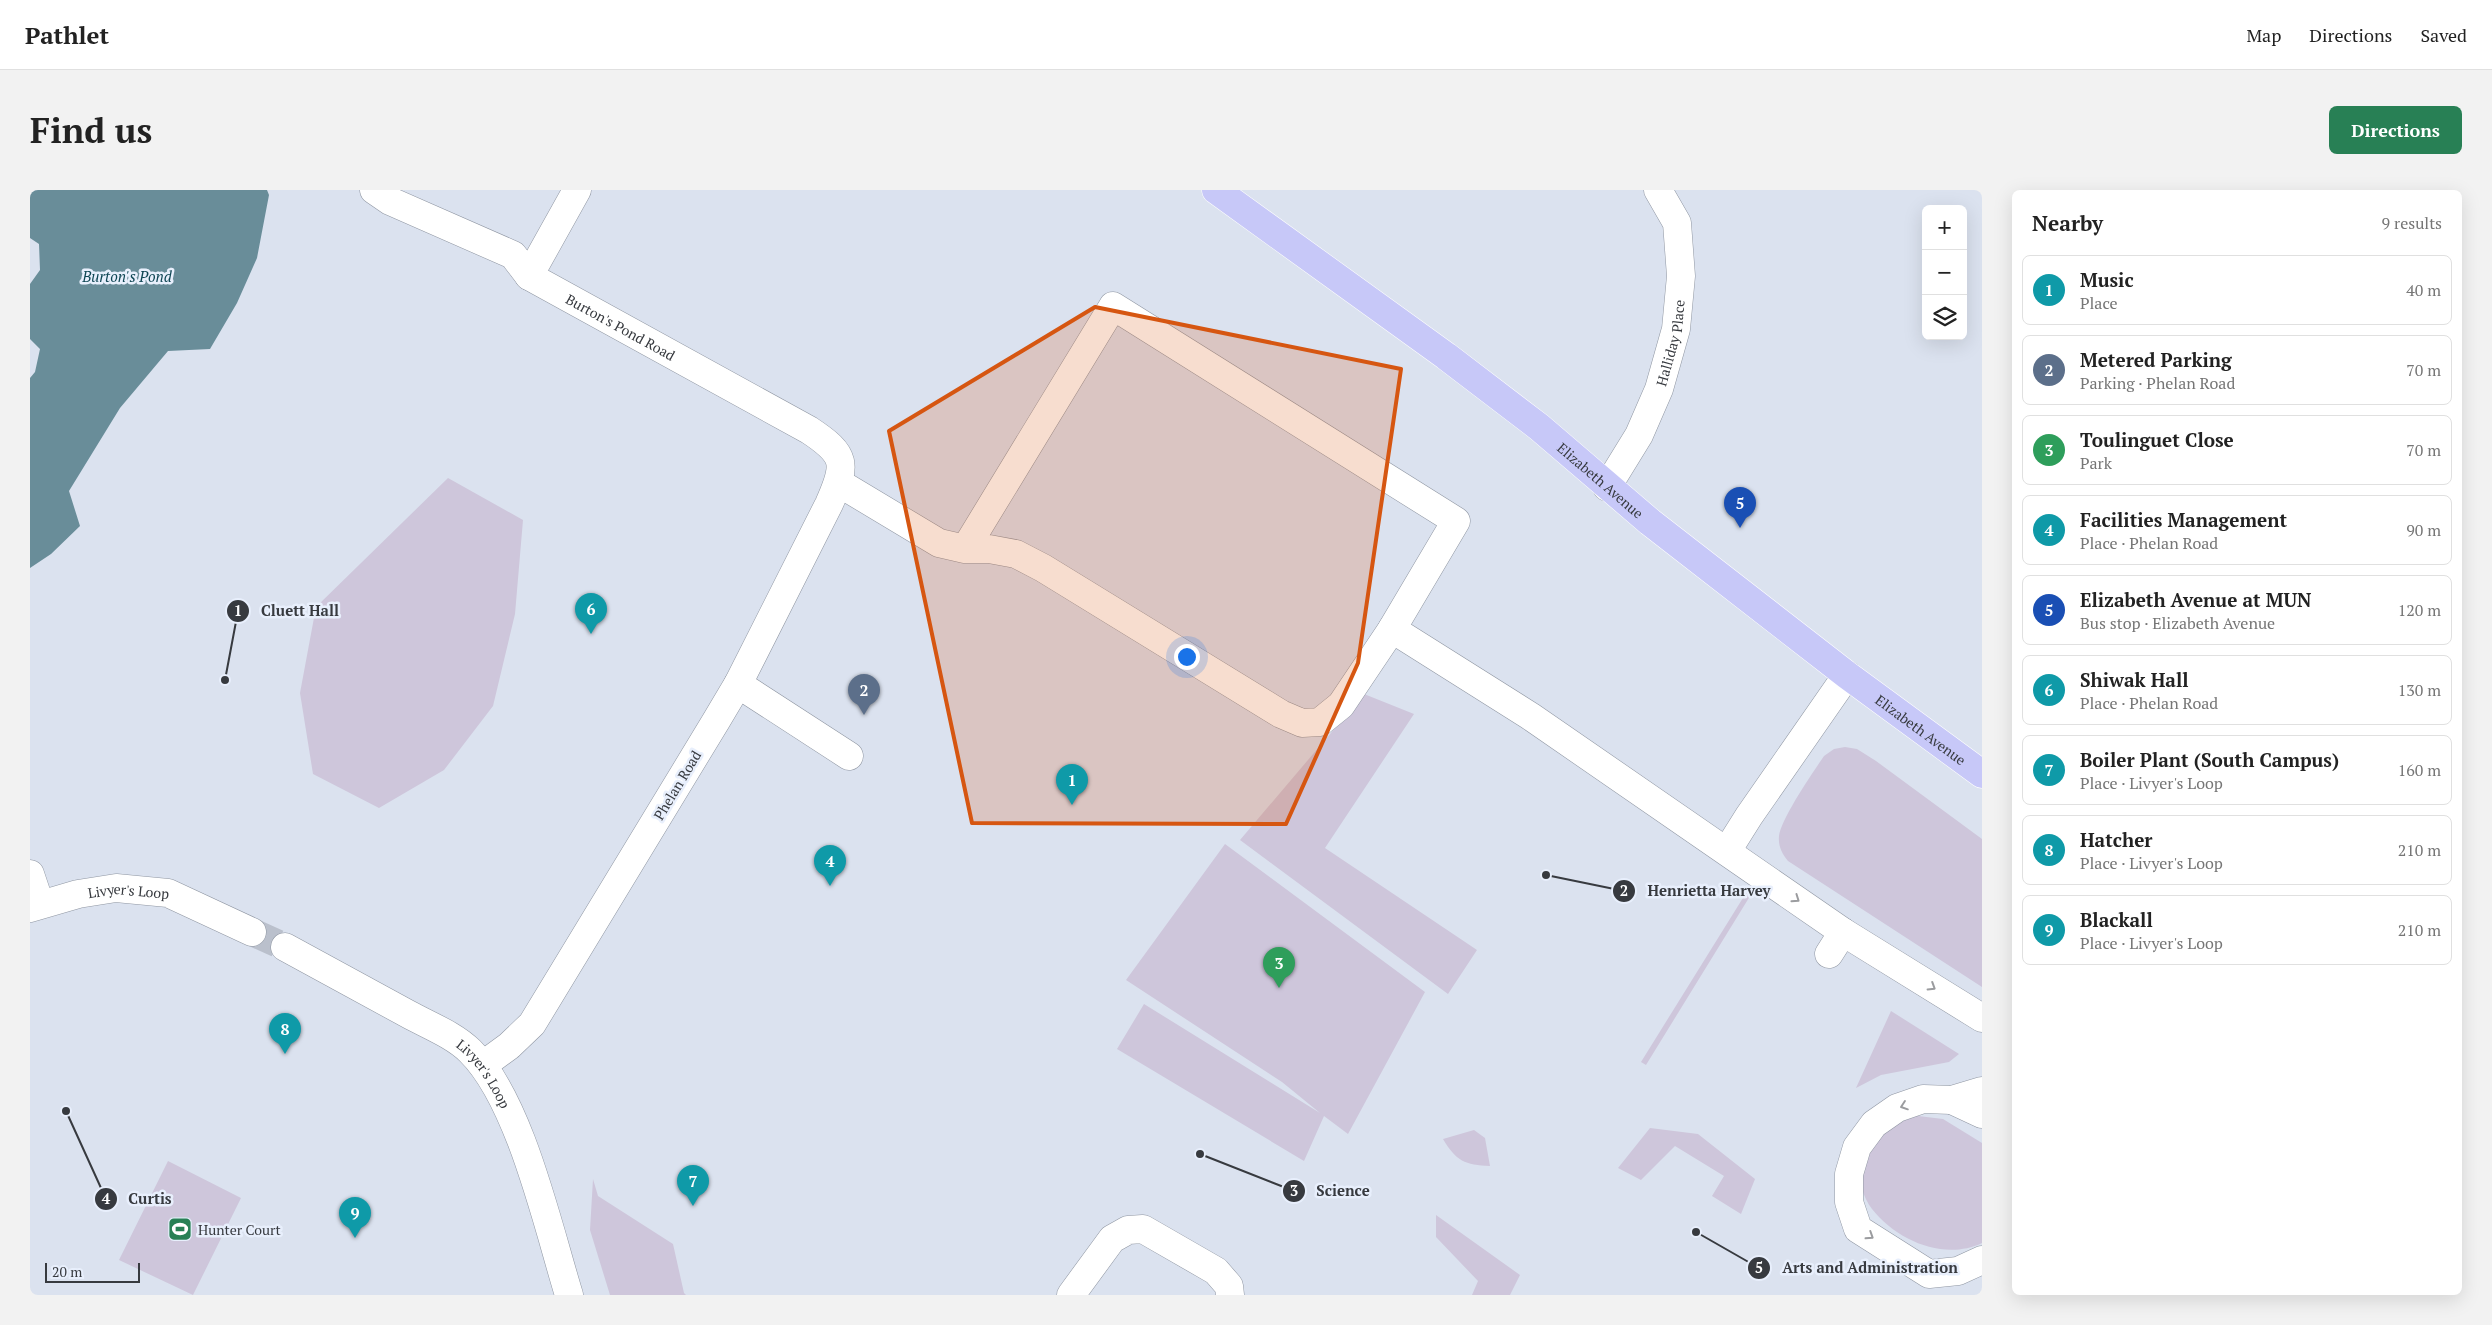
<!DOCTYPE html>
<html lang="en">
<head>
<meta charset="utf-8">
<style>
	:root { --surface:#fff; --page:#f2f2f2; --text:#222; --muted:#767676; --line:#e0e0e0; --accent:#288055 }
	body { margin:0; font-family:"PT Serif",serif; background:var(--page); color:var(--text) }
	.controls { position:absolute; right:15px; top:15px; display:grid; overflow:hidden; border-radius:8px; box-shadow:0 5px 20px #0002 }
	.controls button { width:45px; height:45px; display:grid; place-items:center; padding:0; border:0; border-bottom:1px solid var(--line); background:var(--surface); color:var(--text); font:25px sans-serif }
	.scale { position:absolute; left:15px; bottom:12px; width:95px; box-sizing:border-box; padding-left:5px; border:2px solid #373a3f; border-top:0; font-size:14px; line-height:18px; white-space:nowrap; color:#373a3f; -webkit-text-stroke:4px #e8effc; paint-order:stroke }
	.you { position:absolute; left:1156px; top:466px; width:18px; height:18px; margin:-12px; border:4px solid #fff; border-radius:50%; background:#1a73e8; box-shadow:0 0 0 8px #1a73e833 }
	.badge { display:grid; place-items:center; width:32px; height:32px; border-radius:50%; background:var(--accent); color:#fff; font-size:16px; font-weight:700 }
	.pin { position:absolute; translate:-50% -41px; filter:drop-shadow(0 1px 2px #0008) }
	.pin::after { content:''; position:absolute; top:26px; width:18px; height:15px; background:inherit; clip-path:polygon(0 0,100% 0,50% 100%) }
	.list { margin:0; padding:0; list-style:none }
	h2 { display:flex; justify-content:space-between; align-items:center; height:65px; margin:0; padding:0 20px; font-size:21px }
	h2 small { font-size:16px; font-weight:400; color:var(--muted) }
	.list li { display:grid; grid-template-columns:32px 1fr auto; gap:15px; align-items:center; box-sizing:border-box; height:70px; margin:0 10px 10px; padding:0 10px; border:1px solid var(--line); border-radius:8px }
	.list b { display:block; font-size:19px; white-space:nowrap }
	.list p { margin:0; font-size:16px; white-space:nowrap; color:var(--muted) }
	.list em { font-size:16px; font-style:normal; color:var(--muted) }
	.icon { flex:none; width:28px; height:28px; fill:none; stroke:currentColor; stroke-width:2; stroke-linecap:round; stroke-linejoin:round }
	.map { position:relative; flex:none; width:1952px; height:1105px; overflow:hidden; border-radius:8px }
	header { display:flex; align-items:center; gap:30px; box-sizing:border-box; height:70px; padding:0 25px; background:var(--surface); border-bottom:1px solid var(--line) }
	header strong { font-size:24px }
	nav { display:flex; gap:28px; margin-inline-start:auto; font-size:18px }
	.intro { display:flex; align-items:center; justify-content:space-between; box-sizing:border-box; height:120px; padding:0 30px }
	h1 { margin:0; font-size:35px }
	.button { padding:12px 22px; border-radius:8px; background:var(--accent); color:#fff; font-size:18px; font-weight:700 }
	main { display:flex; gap:30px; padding:0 30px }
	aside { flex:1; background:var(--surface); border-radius:8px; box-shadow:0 5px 20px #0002 }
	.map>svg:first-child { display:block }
	.green { fill:#cec6db }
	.water { fill:#698d99 }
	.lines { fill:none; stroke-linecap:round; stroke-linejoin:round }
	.minor-tunnel { stroke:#bac0cc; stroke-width:28; stroke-dasharray:28 14; stroke-linecap:butt }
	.minor-casing { stroke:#8f96a2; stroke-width:29 }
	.major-casing { stroke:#fff; stroke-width:29 }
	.minor { stroke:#fff; stroke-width:28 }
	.major { stroke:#c7c8f8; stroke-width:28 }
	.oneway { stroke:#9b9c9f }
	.marked { fill:#d65611; fill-opacity:0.2; stroke:#d65611; stroke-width:4; stroke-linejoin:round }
	.labels { text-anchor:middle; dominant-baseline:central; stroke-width:5; stroke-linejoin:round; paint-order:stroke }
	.street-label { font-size:14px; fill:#373a3f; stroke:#e8effc }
	.poi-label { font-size:14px; fill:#373a3f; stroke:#e8effc; text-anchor:start }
	.water-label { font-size:15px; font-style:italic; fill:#0f4654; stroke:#e8effc }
	.leader { fill:none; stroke:#373a3f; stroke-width:2 }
	.callout-dot { fill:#373a3f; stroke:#e8effc; stroke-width:2 }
	.mark-label { font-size:15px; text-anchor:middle; font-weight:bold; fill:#fff }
	.callout-label { font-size:15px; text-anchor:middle; font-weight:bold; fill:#373a3f; stroke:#e8effc; stroke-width:5; stroke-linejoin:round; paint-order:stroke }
</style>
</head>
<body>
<header>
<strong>Pathlet</strong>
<nav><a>Map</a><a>Directions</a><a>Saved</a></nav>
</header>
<div class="intro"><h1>Find us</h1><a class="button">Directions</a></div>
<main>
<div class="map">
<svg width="1952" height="1105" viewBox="0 0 1952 1105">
	<rect width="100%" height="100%" fill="#dbe2ef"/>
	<path class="green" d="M418,288L493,330L485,424L463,516L414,580L349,618L283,584L270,503L286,417Z
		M1334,504L1384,524L1295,658L1447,760L1418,804L1210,650Z
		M1815,557L1827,559L1846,571L1952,649V797L1758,671C1752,664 1748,656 1749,646C1751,629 1783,582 1794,566L1804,559Z
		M1195,654L1395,802L1318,944L1294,926L1274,971L1087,859L1114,814L1290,923L1252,892L1096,790Z
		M1721,695L1725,698L1616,875L1611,872Z
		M1861,821L1929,864L1919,872L1851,885L1826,898Z
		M1880,925L1913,929L1952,953V1053C1915,1071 1867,1051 1842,1019C1833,1007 1830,994 1828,979L1858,933Z
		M1620,938L1668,944L1725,989L1711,1024L1682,1006L1694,986L1645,956L1611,990L1588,978Z
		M1444,940L1455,948L1460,976C1435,975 1426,971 1413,949Z
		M138,971L211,1008L163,1105L89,1070Z
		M563,989L568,1006L643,1054L654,1103L656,1105H580L560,1040Z
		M1406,1025L1490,1085L1480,1105H1442L1448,1091L1406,1047Z"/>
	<path class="water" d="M0,0H237L239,5L227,68L207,113L180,159L138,161L90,218L39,301L50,336L21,364L0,378V188L5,182L10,159L0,149V94L10,80L9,54L0,48Z"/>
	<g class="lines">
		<path class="minor-tunnel" d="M222,742L255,757"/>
		<g class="minor-casing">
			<g id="minor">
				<path id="s1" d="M344,0L360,11L483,65L499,86L779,240C817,265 817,274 799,314L708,494L686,531L502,834L479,856L453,875"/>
				<path d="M499,86L547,0"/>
				<path d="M809,293L909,353L935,359H959L986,364L1013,378L1251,524L1272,533L1290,532L1311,515L1362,439L1426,331L1083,116L935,359"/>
				<path id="s2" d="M1577,297L1609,245L1629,199L1646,139L1651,86L1647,33L1628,0"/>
				<path d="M1362,439L1500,526L1813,742L1952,828"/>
				<path d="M708,494L819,566"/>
				<path d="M1697,661L1719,626L1817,485"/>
				<path d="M0,684L10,714"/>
				<path id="s3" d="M0,718L48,704L86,698L138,703L222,742"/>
				<path id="s4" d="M255,757C296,779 337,802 378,824C398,835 424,845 440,861C490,910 518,1037 539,1105"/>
				<path d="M1799,764L1813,742"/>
				<path d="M1952,901L1922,910L1893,909L1867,918L1844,934L1827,957L1819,984V1012L1828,1039L1899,1084L1928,1081L1952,1070"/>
				<path d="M1922,910L1952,924"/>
				<path d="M1041,1105L1082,1049L1098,1040L1113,1039L1186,1081L1199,1096L1200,1105"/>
			</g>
		</g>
		<g class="major-casing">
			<g id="major">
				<path id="s5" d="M1186,0L1416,166L1509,237L1620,332L1817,485L1952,584"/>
			</g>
		</g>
		<use href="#minor" class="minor"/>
		<use href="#major" class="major"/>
	</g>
	<defs><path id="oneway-chevron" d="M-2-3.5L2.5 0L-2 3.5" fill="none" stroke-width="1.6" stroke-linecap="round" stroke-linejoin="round" transform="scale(1.25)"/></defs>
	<g class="oneway">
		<use href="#oneway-chevron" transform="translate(1766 709) rotate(35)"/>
		<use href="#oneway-chevron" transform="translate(1902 797) rotate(32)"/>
		<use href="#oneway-chevron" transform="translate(1874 916) rotate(161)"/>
		<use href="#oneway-chevron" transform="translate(1840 1046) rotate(33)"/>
	</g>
	<path class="marked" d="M1065,117L1371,179L1328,473L1256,634L942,633L859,241Z"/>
	<defs>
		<g id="stadium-square" transform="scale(1.25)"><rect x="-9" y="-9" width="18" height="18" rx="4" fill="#288055" stroke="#e8effc"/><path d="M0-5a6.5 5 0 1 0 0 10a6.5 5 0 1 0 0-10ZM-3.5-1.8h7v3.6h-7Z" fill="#fff"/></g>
	</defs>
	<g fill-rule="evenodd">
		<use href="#stadium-square" x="150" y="1039"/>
	</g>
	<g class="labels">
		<g class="street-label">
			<text stroke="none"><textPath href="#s1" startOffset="285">Burton's Pond Road</textPath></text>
			<text stroke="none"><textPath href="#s2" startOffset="159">Halliday Place</textPath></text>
			<text stroke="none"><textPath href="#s5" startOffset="482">Elizabeth Avenue</textPath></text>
			<text stroke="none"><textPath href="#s5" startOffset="888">Elizabeth Avenue</textPath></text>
			<text transform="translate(647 595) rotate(-59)">Phelan Road</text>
			<text stroke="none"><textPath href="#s3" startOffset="101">Livyer's Loop</textPath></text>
			<text stroke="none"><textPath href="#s4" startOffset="239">Livyer's Loop</textPath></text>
		</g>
		<g class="poi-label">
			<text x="168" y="1039">Hunter Court</text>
		</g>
		<g class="water-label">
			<text x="97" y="86">Burton's Pond</text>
		</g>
	</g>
	<path class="leader" d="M195 490L208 421M1516 685L1594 701M1170 964L1264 1001M36 921L76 1009M1666 1042L1729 1078"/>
	<g class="callout-dot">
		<circle cx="195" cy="490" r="5"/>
		<circle cx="1516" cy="685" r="5"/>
		<circle cx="1170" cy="964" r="5"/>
		<circle cx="36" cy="921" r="5"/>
		<circle cx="1666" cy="1042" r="5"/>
		<circle cx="208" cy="421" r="12"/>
		<circle cx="1594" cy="701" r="12"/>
		<circle cx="1264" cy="1001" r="12"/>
		<circle cx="76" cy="1009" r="12"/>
		<circle cx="1729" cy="1078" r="12"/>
	</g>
	<g class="mark-label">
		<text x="208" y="426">1</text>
		<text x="1594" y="706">2</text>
		<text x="1264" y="1006">3</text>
		<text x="76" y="1014">4</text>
		<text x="1729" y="1083">5</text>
	</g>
	<g class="callout-label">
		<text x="270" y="426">Cluett Hall</text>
		<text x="1679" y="706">Henrietta Harvey</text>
		<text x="1313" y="1006">Science</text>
		<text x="120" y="1014">Curtis</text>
		<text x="1840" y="1083">Arts and Administration</text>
	</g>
</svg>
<div class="controls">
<button>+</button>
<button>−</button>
<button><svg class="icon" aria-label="layers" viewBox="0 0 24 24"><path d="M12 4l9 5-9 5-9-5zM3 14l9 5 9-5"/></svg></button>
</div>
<div class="scale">20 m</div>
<div class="you"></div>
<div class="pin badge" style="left:1042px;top:615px;background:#0f9aa8">1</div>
<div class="pin badge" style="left:834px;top:525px;background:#5c6f8a">2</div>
<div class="pin badge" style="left:1249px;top:798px;background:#2e9e5b">3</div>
<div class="pin badge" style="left:800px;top:696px;background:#0f9aa8">4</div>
<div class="pin badge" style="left:1710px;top:338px;background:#1a4fb4">5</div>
<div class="pin badge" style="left:561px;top:444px;background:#0f9aa8">6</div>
<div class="pin badge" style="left:663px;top:1016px;background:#0f9aa8">7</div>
<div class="pin badge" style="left:255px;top:864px;background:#0f9aa8">8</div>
<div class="pin badge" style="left:325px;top:1048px;background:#0f9aa8">9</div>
</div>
<aside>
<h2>Nearby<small>9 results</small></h2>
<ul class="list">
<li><span class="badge" style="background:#0f9aa8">1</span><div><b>Music</b><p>Place</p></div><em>40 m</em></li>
<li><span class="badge" style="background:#5c6f8a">2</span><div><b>Metered Parking</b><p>Parking · Phelan Road</p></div><em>70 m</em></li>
<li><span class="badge" style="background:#2e9e5b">3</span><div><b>Toulinguet Close</b><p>Park</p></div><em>70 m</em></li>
<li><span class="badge" style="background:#0f9aa8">4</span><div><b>Facilities Management</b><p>Place · Phelan Road</p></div><em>90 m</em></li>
<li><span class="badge" style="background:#1a4fb4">5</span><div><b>Elizabeth Avenue at MUN</b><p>Bus stop · Elizabeth Avenue</p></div><em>120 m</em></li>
<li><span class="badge" style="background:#0f9aa8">6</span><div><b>Shiwak Hall</b><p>Place · Phelan Road</p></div><em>130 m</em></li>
<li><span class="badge" style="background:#0f9aa8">7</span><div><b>Boiler Plant (South Campus)</b><p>Place · Livyer's Loop</p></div><em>160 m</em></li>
<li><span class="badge" style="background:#0f9aa8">8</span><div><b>Hatcher</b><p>Place · Livyer's Loop</p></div><em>210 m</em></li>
<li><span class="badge" style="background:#0f9aa8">9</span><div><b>Blackall</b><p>Place · Livyer's Loop</p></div><em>210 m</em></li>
</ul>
</aside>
</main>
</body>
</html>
